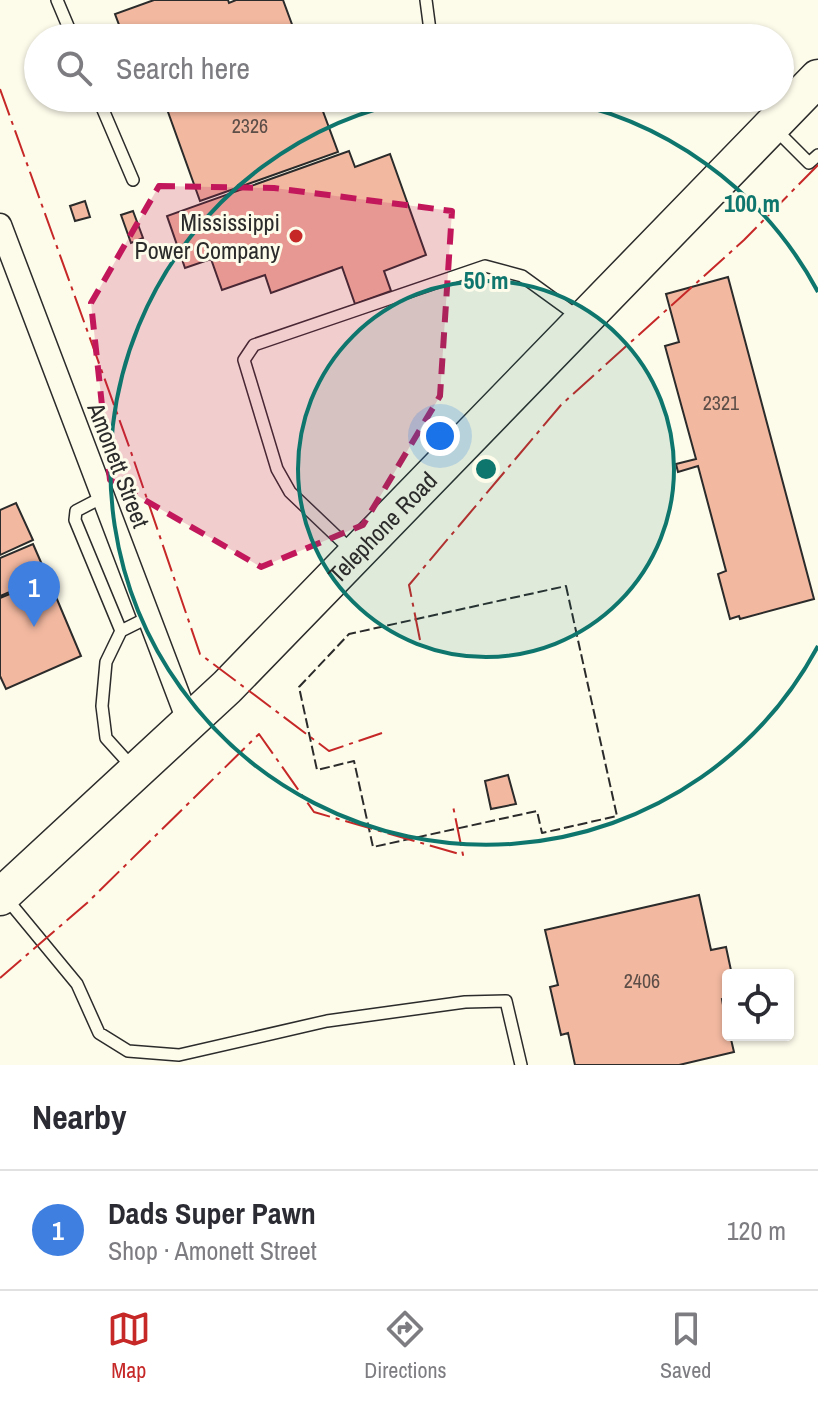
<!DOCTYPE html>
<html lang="en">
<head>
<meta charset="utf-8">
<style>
	:root { --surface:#fff; --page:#f7f7f7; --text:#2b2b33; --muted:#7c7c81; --line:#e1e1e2; --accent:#c62828 }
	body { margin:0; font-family:"Archivo Narrow",sans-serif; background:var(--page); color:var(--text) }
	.controls { position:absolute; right:24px; bottom:24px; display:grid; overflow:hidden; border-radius:8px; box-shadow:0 2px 6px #0004 }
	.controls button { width:72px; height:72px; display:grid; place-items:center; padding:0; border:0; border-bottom:2px solid var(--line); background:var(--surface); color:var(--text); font:40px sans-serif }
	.you { position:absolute; left:440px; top:436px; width:28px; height:28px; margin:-20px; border:6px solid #fff; border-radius:50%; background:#1a73e8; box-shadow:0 0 0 12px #1a73e833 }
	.badge { display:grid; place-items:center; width:52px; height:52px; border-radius:50%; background:var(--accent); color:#fff; font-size:26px; font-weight:700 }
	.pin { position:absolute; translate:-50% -66px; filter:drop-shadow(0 2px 4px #0008) }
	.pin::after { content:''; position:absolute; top:42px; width:28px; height:24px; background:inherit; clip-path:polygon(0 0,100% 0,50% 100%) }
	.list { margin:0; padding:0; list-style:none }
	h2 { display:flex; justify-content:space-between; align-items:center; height:104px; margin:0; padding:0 32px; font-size:34px }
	h2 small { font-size:26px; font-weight:400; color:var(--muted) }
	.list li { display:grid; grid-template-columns:52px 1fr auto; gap:24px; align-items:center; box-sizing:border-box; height:120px; padding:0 32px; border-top:2px solid var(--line) }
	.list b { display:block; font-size:30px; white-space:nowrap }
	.list p { margin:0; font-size:26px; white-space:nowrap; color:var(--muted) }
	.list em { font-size:26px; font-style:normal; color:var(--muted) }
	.icon { flex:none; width:44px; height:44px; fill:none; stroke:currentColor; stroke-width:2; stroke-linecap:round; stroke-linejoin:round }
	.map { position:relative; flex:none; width:818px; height:1065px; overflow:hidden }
	.search { position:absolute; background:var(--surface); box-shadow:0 2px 6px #0004; left:24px; right:24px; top:24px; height:88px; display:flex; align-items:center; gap:20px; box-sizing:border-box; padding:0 28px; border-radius:44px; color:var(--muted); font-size:30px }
	.sheet { height:224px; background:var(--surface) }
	nav { display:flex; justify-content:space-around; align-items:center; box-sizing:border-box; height:112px; border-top:2px solid var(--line); background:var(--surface); font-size:22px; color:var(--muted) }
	nav a { display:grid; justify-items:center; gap:4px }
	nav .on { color:var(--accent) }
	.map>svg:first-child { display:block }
	.building { fill:#f2b8a0; stroke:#2b2b2b; stroke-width:2 }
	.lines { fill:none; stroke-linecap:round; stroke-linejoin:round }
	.lane-casing { stroke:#2b2b2b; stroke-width:14 }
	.street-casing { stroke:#2b2b2b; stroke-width:25 }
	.primary-casing { stroke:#2b2b2b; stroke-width:39 }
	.lane { stroke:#fdfbea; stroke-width:11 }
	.street { stroke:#fdfbea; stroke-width:22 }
	.primary { stroke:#fdfbea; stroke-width:36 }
	.fence { stroke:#2b2b2b; stroke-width:2; stroke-dasharray:10 4; stroke-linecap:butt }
	.power { stroke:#c62828; stroke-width:2; stroke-dasharray:28 6 4 6; stroke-linecap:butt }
	.marked { fill:#c2185b; fill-opacity:0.2; stroke:#c2185b; stroke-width:6; stroke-dasharray:16 10; stroke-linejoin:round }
	.ring { fill:none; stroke:#0f766e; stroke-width:4 }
	.poi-dot { fill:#c62828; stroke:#fdfbea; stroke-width:3 }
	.labels { text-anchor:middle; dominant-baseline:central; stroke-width:6; stroke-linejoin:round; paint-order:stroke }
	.number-label { font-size:20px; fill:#5d4e48 }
	.poi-label { font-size:24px; fill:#2b2b2b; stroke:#fdfbea; text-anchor:end }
	.street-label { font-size:24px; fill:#2b2b2b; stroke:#fdfbea }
	.centre { fill:#0f766e; stroke:#fdfbea; stroke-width:4 }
	.ring-label { font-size:24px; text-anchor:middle; font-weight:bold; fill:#0f766e; stroke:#fdfbea; stroke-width:6; stroke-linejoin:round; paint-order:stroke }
</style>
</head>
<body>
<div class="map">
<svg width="818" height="1065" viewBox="0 0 818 1065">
	<rect width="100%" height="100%" fill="#fdfbea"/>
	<path class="building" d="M154,0H228L229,3L236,0H283L297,38H124L115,14Z
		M163,98H318L338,152L200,201Z
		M349,151L355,167L390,154L426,255L384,271L391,291L355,304L342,267L271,293L265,275L222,290L211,259L185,268L167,216Z
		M85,201L90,217L75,221L70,206Z
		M133,211L143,238L131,243L121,215Z
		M728,277L814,599L740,619L739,616L730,619L718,574L726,571L698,466L678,472L676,464L696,459L665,346L679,342L666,294Z
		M16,503L33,540L0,555V510Z
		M33,544L47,576L0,596V558Z
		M48,578L81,656L6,689L0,676V598Z
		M508,775L516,804L491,809L485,781Z
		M699,895L711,950L726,947L732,975H728V998L722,999L728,1035H730L734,1052L679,1065H575L568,1033L561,1035L550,987L558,985L545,930Z"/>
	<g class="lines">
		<g class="lane-casing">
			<path id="lane" d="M57,0L73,38
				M426,0L431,38
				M98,98L133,180
				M775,129L809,163L818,155
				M103,497L76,511L75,520L121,631
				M352,551L290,492L277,469L244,360L254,345L485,266L522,276L580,318
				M134,769L106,738L102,706L106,662L121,631L149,617
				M6,898L77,984L99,1033L128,1051L179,1055L327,1021L465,1002L506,1001L521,1065"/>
		</g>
		<g class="street-casing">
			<path id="street" d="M0,225L189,723"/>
		</g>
		<g class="primary-casing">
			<g id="primary">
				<path id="s1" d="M0,897L227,687L818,78"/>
			</g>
		</g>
		<use href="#lane" class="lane"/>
		<use href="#street" class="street"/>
		<use href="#primary" class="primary"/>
		<path class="fence" d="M566,586L617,816L542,833L537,811L373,847L354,761L317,770L299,687L349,634Z"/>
		<path class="power" d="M0,89L131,452L200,654L329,751L382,733
			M420,640L409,585L561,405L744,240L818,165
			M0,978L87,903L259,734L314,812L463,855L453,806"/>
	</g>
	<path class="marked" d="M159,186L274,188L452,211L440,396L363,525L261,567L110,480L91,303Z"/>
	<circle cx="486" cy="469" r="188" fill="#0f766e" fill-opacity=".12"/>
	<g class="ring">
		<circle cx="486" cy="469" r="188"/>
		<path d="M818 646A376 376 0 1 1 424 98M548 98A376 376 0 0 1 818 292"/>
	</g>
	<circle class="poi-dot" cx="296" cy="236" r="8"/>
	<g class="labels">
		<g class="number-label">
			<text x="250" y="125">2326</text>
			<text x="721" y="402">2321</text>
			<text x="642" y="980">2406</text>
		</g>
		<g class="poi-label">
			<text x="280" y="222">Mississippi<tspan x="280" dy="28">Power Company</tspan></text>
		</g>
		<g class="street-label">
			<text transform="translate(119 465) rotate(69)">Amonett Street</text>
			<text stroke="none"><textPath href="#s1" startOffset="532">Telephone Road</textPath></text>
		</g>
	</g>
	<circle cx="486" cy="469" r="12" class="centre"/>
	<g class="ring-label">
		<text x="752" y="212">100 m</text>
		<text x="486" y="289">50 m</text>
	</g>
</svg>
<div class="controls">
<button><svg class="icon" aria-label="locate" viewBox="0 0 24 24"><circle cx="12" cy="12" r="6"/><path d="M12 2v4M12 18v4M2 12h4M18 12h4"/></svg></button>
</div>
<div class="you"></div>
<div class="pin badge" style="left:34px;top:627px;background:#3f7fe0">1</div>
<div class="search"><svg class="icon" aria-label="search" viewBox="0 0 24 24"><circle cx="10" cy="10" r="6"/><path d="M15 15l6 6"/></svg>Search here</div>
</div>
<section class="sheet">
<h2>Nearby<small></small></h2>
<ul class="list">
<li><span class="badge" style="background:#3f7fe0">1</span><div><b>Dads Super Pawn</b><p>Shop · Amonett Street</p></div><em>120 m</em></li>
</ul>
</section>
<nav>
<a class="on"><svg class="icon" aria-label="map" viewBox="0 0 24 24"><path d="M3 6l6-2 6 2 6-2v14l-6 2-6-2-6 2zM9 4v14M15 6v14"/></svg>Map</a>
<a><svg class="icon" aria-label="directions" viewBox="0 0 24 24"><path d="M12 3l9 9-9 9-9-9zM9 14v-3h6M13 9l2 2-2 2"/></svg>Directions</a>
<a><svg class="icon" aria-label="saved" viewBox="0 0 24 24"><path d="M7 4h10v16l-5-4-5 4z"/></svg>Saved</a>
</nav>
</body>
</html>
